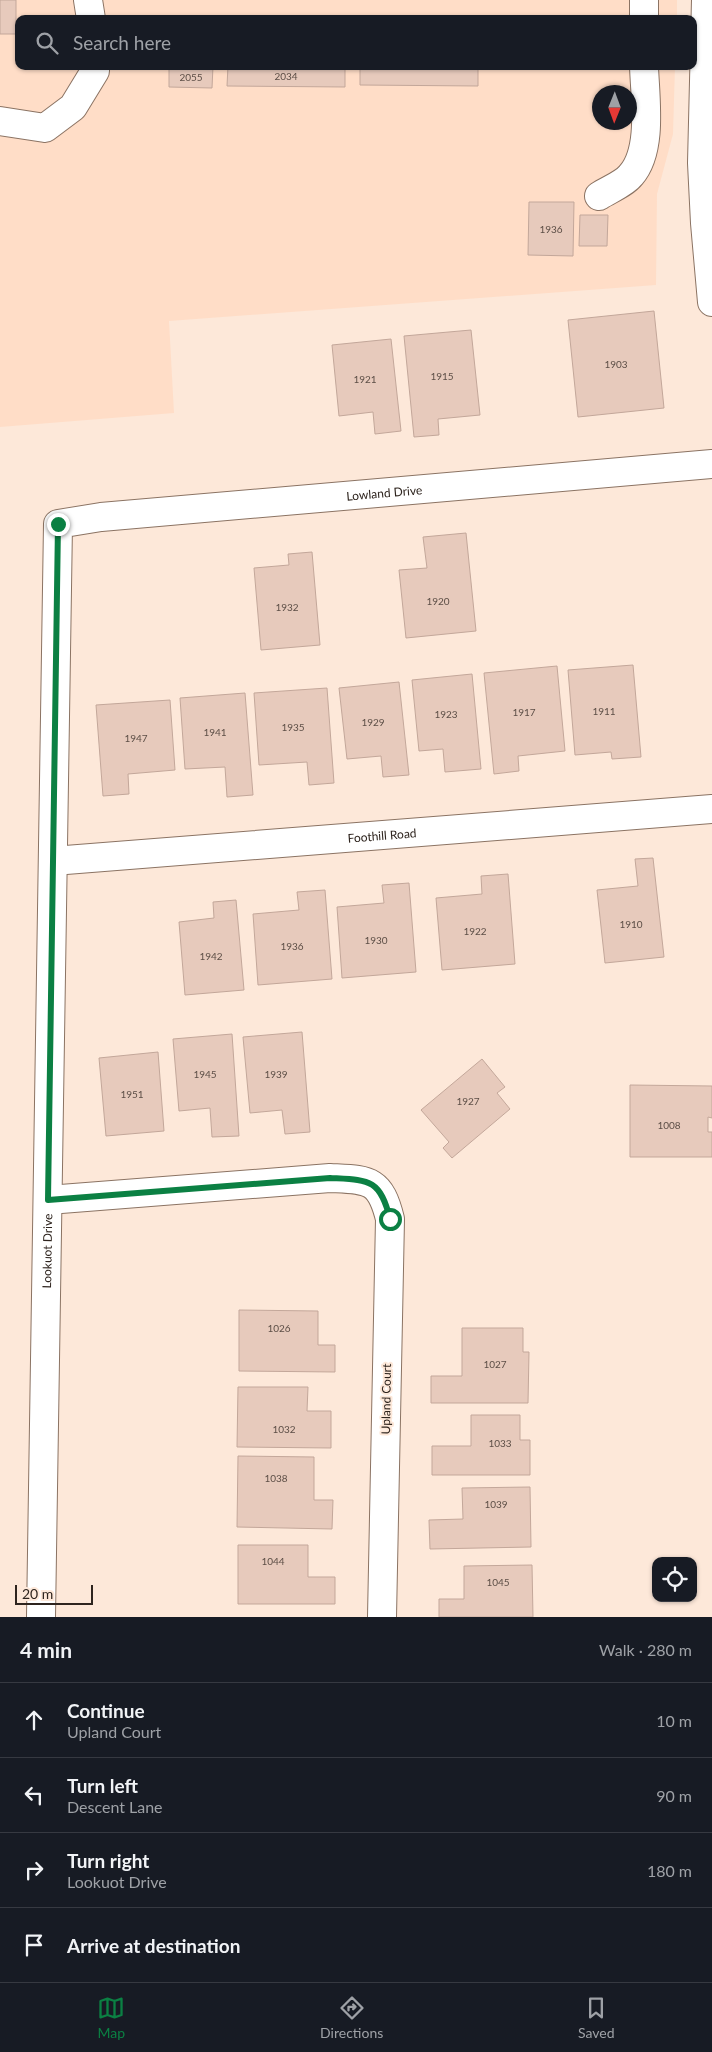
<!DOCTYPE html>
<html lang="en">
<head>
<meta charset="utf-8">
<style>
	:root { --surface:#171b24; --page:#242831; --text:#f1f3f6; --muted:#9ea1a6; --line:#363941; --accent:#0b8043 }
	body { margin:0; font-family:Lato,sans-serif; background:var(--page); color:var(--text) }
	.controls { position:absolute; right:15px; bottom:15px; display:grid; overflow:hidden; border-radius:10px; box-shadow:0 1px 4px #0004 }
	.controls button { width:45px; height:45px; display:grid; place-items:center; padding:0; border:0; border-bottom:1px solid var(--line); background:var(--surface); color:var(--text); font:25px sans-serif }
	.compass { position:absolute; left:592px; top:85px; width:45px; height:45px; border-radius:50%; background:var(--surface); box-shadow:0 1px 4px #0004; rotate:181deg }
	.scale { position:absolute; left:15px; bottom:12px; width:78px; box-sizing:border-box; padding-left:5px; border:2px solid #2e241e; border-top:0; font-size:14px; line-height:18px; white-space:nowrap; color:#2e241e; -webkit-text-stroke:4px #fde8d9; paint-order:stroke }
	.stop { position:absolute; width:15px; height:15px; margin:-11px; border:4px solid #0b8043; border-radius:50%; background:#fff }
	.stop.end { background:#0b8043; border-color:#fff; box-shadow:0 1px 5px #0008 }
	.list { margin:0; padding:0; list-style:none }
	h2 { display:flex; justify-content:space-between; align-items:center; height:65px; margin:0; padding:0 20px; font-size:21px }
	h2 small { font-size:16px; font-weight:400; color:var(--muted) }
	.list li { display:grid; grid-template-columns:32px 1fr auto; gap:15px; align-items:center; box-sizing:border-box; height:75px; padding:0 20px; border-top:1px solid var(--line) }
	.list b { display:block; font-size:19px; white-space:nowrap }
	.list p { margin:0; font-size:16px; white-space:nowrap; color:var(--muted) }
	.list em { font-size:16px; font-style:normal; color:var(--muted) }
	.icon { flex:none; width:28px; height:28px; fill:none; stroke:currentColor; stroke-width:2; stroke-linecap:round; stroke-linejoin:round }
	.map { position:relative; flex:none; width:712px; height:1617px; overflow:hidden }
	.search { position:absolute; background:var(--surface); box-shadow:0 1px 4px #0004; left:15px; right:15px; top:15px; height:55px; display:flex; align-items:center; gap:12px; box-sizing:border-box; padding:0 18px; border-radius:10px; color:var(--muted); font-size:19px }
	.sheet { height:365px; background:var(--surface) }
	nav { display:flex; justify-content:space-around; align-items:center; box-sizing:border-box; height:70px; border-top:1px solid var(--line); background:var(--surface); font-size:14px; color:var(--muted) }
	nav a { display:grid; justify-items:center; gap:2px }
	nav .on { color:var(--accent) }
	.map>svg:first-child { display:block }
	.built { fill:#ffddc7; fill-rule:evenodd }
	.building { fill:#e7cabc; stroke:#c3a79a }
	.lines { fill:none; stroke-linecap:round; stroke-linejoin:round }
	.minor-casing { stroke:#8b7363; stroke-width:30 }
	.minor { stroke:#fff; stroke-width:28 }
	.route { stroke:#0b8043; stroke-width:6 }
	.labels { text-anchor:middle; dominant-baseline:central; stroke-width:4; stroke-linejoin:round; paint-order:stroke }
	.number-label { font-size:10px; fill:#5c4e46 }
	.street-label { font-size:12px; fill:#2e241e; stroke:#fde8d9 }
</style>
</head>
<body>
<div class="map">
<svg width="712" height="1617" viewBox="0 0 712 1617">
	<rect width="100%" height="100%" fill="#fde8d9"/>
	<path class="built" d="M0,0H677V19H19V66H675L673,134L657,194L656,285L169,321L174,413L0,427ZM600,92H630V122H600Z"/>
	<path class="building" d="M0,0H16V34H0Z
		M169,66H213L212,88L169,87Z
		M228,66H345V87L227,86Z
		M360,66H478V86L360,85Z
		M529,202H574L573,256L528,255Z
		M580,215H608L607,246H579Z
		M654,311L664,408L578,417L568,320Z
		M471,330L480,415L438,419L439,435L414,437L404,336Z
		M391,339L401,431L375,434L373,412L339,416L332,345Z
		M466,533L476,631L406,638L399,570L427,568L423,537Z
		M312,552L320,645L261,650L254,568L289,565L288,554Z
		M633,665L641,757L612,759L611,752L575,755L568,670Z
		M557,666L565,751L518,756L519,771L494,774L484,673Z
		M472,674L481,769L445,772L443,749L419,751L412,680Z
		M399,682L409,775L383,777L381,756L347,759L339,688Z
		M327,688L334,783L309,785L307,762L259,765L254,693Z
		M245,693L253,795L227,797L225,767L185,769L180,698Z
		M170,700L175,770L128,774L129,794L103,796L96,705Z
		M653,858L664,957L605,963L597,890L638,886L635,859Z
		M508,874L515,964L442,970L436,898L482,894L481,876Z
		M409,883L416,972L342,978L337,907L384,903L382,885Z
		M325,890L332,979L258,985L253,914L299,910L297,892Z
		M236,900L244,990L185,995L179,922L214,918L213,902Z
		M302,1032L310,1132L285,1134L282,1110L250,1113L243,1037Z
		M232,1034L239,1136L212,1137L210,1108L179,1111L173,1039Z
		M158,1052L164,1131L106,1136L99,1058Z
		M482,1059L505,1087L497,1093L510,1109L452,1158L443,1148L449,1142L421,1110Z
		M630,1085L712,1086V1118L708,1117V1132H712V1157H630Z
		M239,1310L318,1311V1345H335V1372L239,1371Z
		M462,1328H523V1352H529L528,1403H431V1376H462Z
		M238,1387H308L307,1411H331V1448L237,1447Z
		M471,1415H520V1440H530V1475H432V1446H471Z
		M238,1456L314,1457V1500H333L332,1529L237,1527Z
		M530,1487L531,1547L430,1549L429,1520L463,1519L462,1488Z
		M238,1545H308V1577H335V1604H238Z
		M532,1565L533,1617H439V1599H464V1566Z"/>
	<g class="lines">
		<g class="minor-casing">
			<g id="minor">
				<path d="M88,0L91,19"/>
				<path d="M644,0V19"/>
				<path d="M706,0L702,163L705,223L712,302"/>
				<path d="M0,121L45,128L73,107L95,71V66"/>
				<path d="M599,196C608,190 624,184 631,175C653,150 645,98 644,66"/>
				<path id="s1" d="M53,861L712,809"/>
				<path d="M48,1200L330,1178C368,1180 380,1178 390,1219L382,1617"/>
				<path id="s2" d="M41,1617L58,524L101,517L712,464"/>
			</g>
		</g>
		<use href="#minor" class="minor"/>
	</g>
	<g class="lines">
		<path class="route" d="M58,524L48,1200L330,1178C368,1180 380,1178 390,1219"/>
	</g>
	<g class="labels">
		<g class="number-label">
			<text x="286" y="76">2034</text>
			<text x="191" y="77">2055</text>
			<text x="551" y="229">1936</text>
			<text x="616" y="364">1903</text>
			<text x="442" y="376">1915</text>
			<text x="365" y="379">1921</text>
			<text x="438" y="601">1920</text>
			<text x="287" y="607">1932</text>
			<text x="604" y="711">1911</text>
			<text x="524" y="712">1917</text>
			<text x="446" y="714">1923</text>
			<text x="373" y="722">1929</text>
			<text x="293" y="727">1935</text>
			<text x="215" y="732">1941</text>
			<text x="136" y="738">1947</text>
			<text x="631" y="924">1910</text>
			<text x="475" y="931">1922</text>
			<text x="376" y="940">1930</text>
			<text x="292" y="946">1936</text>
			<text x="211" y="956">1942</text>
			<text x="205" y="1074">1945</text>
			<text x="276" y="1074">1939</text>
			<text x="132" y="1094">1951</text>
			<text x="468" y="1101">1927</text>
			<text x="669" y="1125">1008</text>
			<text x="279" y="1328">1026</text>
			<text x="495" y="1364">1027</text>
			<text x="284" y="1429">1032</text>
			<text x="500" y="1443">1033</text>
			<text x="276" y="1478">1038</text>
			<text x="496" y="1504">1039</text>
			<text x="273" y="1561">1044</text>
			<text x="498" y="1582">1045</text>
		</g>
		<g class="street-label">
			<text stroke="none"><textPath href="#s2" startOffset="1421">Lowland Drive</textPath></text>
			<text stroke="none"><textPath href="#s1" startOffset="330">Foothill Road</textPath></text>
			<text stroke="none"><textPath href="#s2" startOffset="366">Lookuot Drive</textPath></text>
			<text transform="translate(386 1399) rotate(-89)">Upland Court</text>
		</g>
	</g>
</svg>
<div class="controls">
<button><svg class="icon" aria-label="locate" viewBox="0 0 24 24"><circle cx="12" cy="12" r="6"/><path d="M12 2v4M12 18v4M2 12h4M18 12h4"/></svg></button>
</div>
<svg class="compass" viewBox="-18 -18 36 36"><path d="M0-13l5 13h-10z" fill="#e53935"/><path d="M0 13l5-13h-10z" fill="#9ea1a6"/></svg>
<div class="scale">20 m</div>
<div class="stop" style="left:390px;top:1219px"></div>
<div class="stop end" style="left:58px;top:524px"></div>
<div class="search"><svg class="icon" aria-label="search" viewBox="0 0 24 24"><circle cx="10" cy="10" r="6"/><path d="M15 15l6 6"/></svg>Search here</div>
</div>
<section class="sheet">
<h2>4 min<small>Walk · 280 m</small></h2>
<ul class="list">
<li><svg class="icon" aria-label="ahead" viewBox="0 0 24 24"><path d="M12 20V5M6 11l6-6 6 6"/></svg><div><b>Continue</b><p>Upland Court</p></div><em>10 m</em></li>
<li><svg class="icon" aria-label="left" viewBox="0 0 24 24"><path d="M17 20v-9H6M10 6l-5 5 5 5"/></svg><div><b>Turn left</b><p>Descent Lane</p></div><em>90 m</em></li>
<li><svg class="icon" aria-label="right" viewBox="0 0 24 24"><path d="M7 20v-9h11M14 6l5 5-5 5"/></svg><div><b>Turn right</b><p>Lookuot Drive</p></div><em>180 m</em></li>
<li><svg class="icon" aria-label="arrive" viewBox="0 0 24 24"><path d="M6 21V4h12l-3 4 3 4H6"/></svg><div><b>Arrive at destination</b></div></li>
</ul>
</section>
<nav>
<a class="on"><svg class="icon" aria-label="map" viewBox="0 0 24 24"><path d="M3 6l6-2 6 2 6-2v14l-6 2-6-2-6 2zM9 4v14M15 6v14"/></svg>Map</a>
<a><svg class="icon" aria-label="directions" viewBox="0 0 24 24"><path d="M12 3l9 9-9 9-9-9zM9 14v-3h6M13 9l2 2-2 2"/></svg>Directions</a>
<a><svg class="icon" aria-label="saved" viewBox="0 0 24 24"><path d="M7 4h10v16l-5-4-5 4z"/></svg>Saved</a>
</nav>
</body>
</html>
